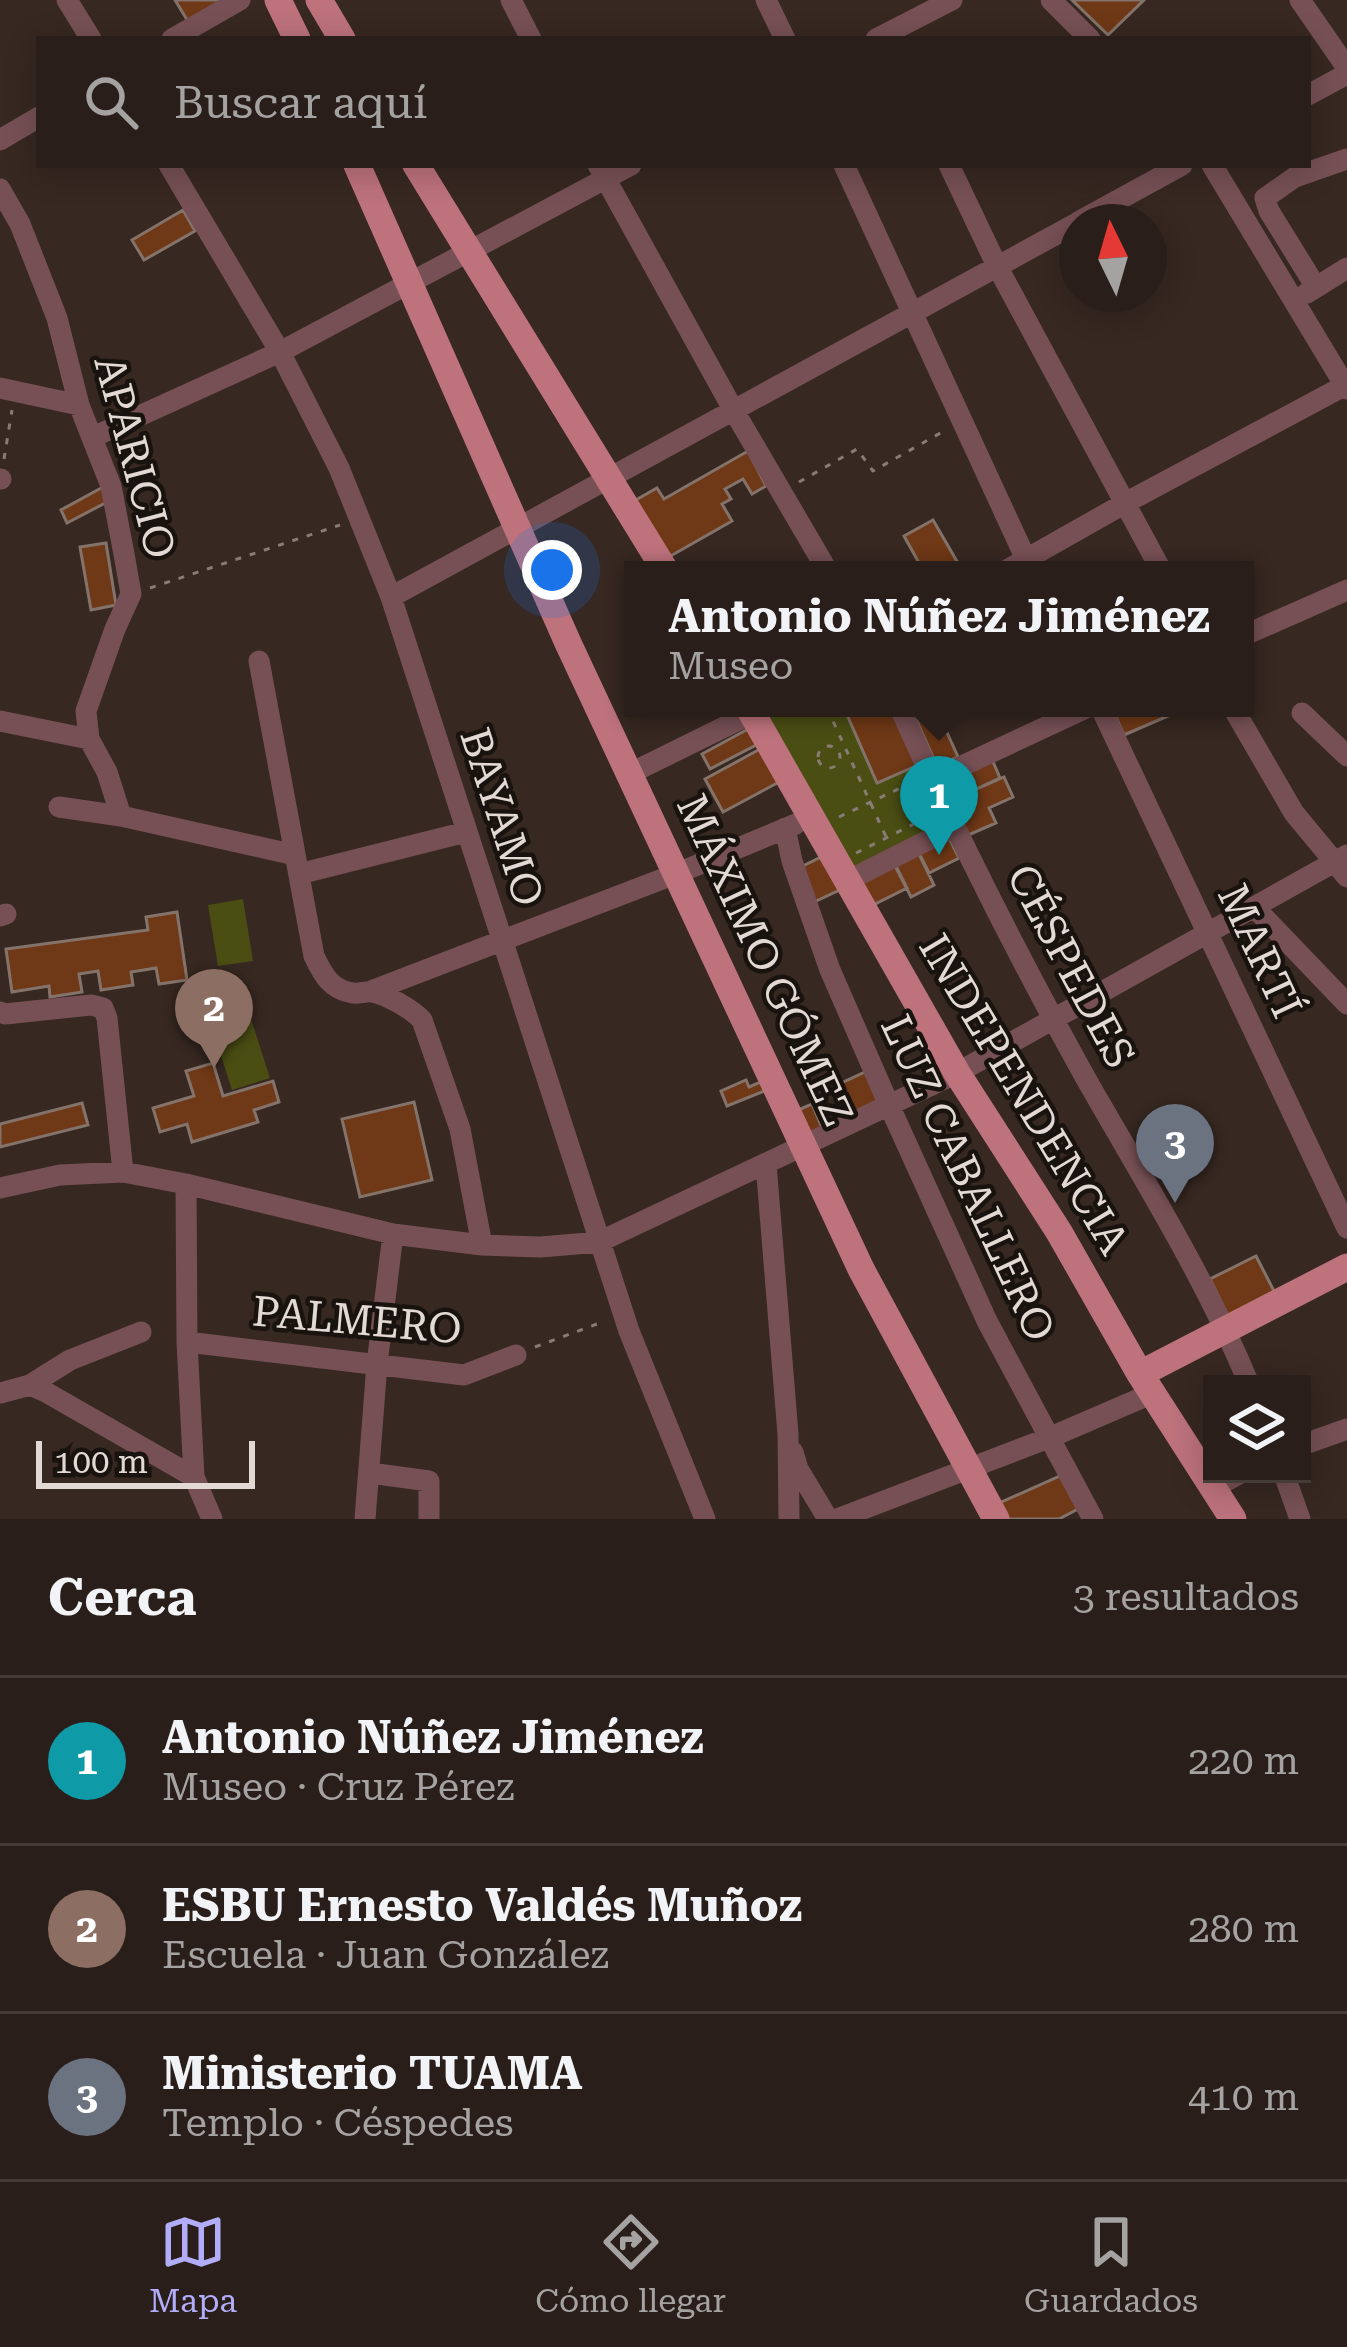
<!DOCTYPE html>
<html lang="es">
<head>
<meta charset="utf-8">
<style>
	:root { --surface:#291e19; --page:#312722; --text:#f1f3f6; --muted:#a5a2a2; --line:#453c38; --accent:#b2adf9 }
	body { margin:0; font-family:"Roboto Serif",serif; background:var(--page); color:var(--text) }
	.controls { position:absolute; right:36px; bottom:36px; display:grid; overflow:hidden; border-radius:0px; box-shadow:0 6px 30px #0003 }
	.controls button { width:108px; height:108px; display:grid; place-items:center; padding:0; border:0; border-bottom:3px solid var(--line); background:var(--surface); color:var(--text); font:60px sans-serif }
	.compass { position:absolute; left:1059px; top:204px; width:108px; height:108px; border-radius:50%; background:var(--surface); box-shadow:0 6px 30px #0003; rotate:355deg }
	.scale { position:absolute; left:36px; bottom:30px; width:219px; box-sizing:border-box; padding-left:12px; border:6px solid #e3d9d4; border-top:0; font-size:33px; line-height:42px; white-space:nowrap; color:#e3d9d4; -webkit-text-stroke:9px #19130f; paint-order:stroke }
	.you { position:absolute; left:552px; top:570px; width:42px; height:42px; margin:-30px; border:9px solid #fff; border-radius:50%; background:#1a73e8; box-shadow:0 0 0 18px #1a73e833 }
	.badge { display:grid; place-items:center; width:78px; height:78px; border-radius:50%; background:var(--accent); color:#fff; font-size:39px; font-weight:700 }
	.pin { position:absolute; translate:-50% -99px; filter:drop-shadow(0 3px 6px #0008) }
	.pin::after { content:''; position:absolute; top:63px; width:42px; height:36px; background:inherit; clip-path:polygon(0 0,100% 0,50% 100%) }
	.popup { position:absolute; left:624px; top:561px; width:630px; height:156px; box-sizing:border-box; display:grid; place-content:center; border-radius:0px; background:var(--surface); filter:drop-shadow(0 3px 9px #0005); font-size:39px; white-space:nowrap; color:var(--muted) }
	.popup b { font-size:45px; color:var(--text) }
	.popup::after { content:''; position:absolute; left:50%; top:100%; margin-left:-24px; border:24px solid transparent; border-top-color:var(--surface) }
	.list { margin:0; padding:0; list-style:none }
	h2 { display:flex; justify-content:space-between; align-items:center; height:156px; margin:0; padding:0 48px; font-size:51px }
	h2 small { font-size:39px; font-weight:400; color:var(--muted) }
	.list li { display:grid; grid-template-columns:78px 1fr auto; gap:36px; align-items:center; box-sizing:border-box; height:168px; padding:0 48px; border-top:3px solid var(--line) }
	.list b { display:block; font-size:45px; white-space:nowrap }
	.list p { margin:0; font-size:39px; white-space:nowrap; color:var(--muted) }
	.list em { font-size:39px; font-style:normal; color:var(--muted) }
	.icon { flex:none; width:66px; height:66px; fill:none; stroke:currentColor; stroke-width:2; stroke-linecap:round; stroke-linejoin:round }
	.map { position:relative; flex:none; width:1347px; height:1519px; overflow:hidden }
	.search { position:absolute; background:var(--surface); box-shadow:0 6px 30px #0003; left:36px; right:36px; top:36px; height:132px; display:flex; align-items:center; gap:30px; box-sizing:border-box; padding:0 42px; border-radius:0px; color:var(--muted); font-size:45px }
	.sheet { height:660px; background:var(--surface) }
	nav { display:flex; justify-content:space-around; align-items:center; box-sizing:border-box; height:168px; border-top:3px solid var(--line); background:var(--surface); font-size:33px; color:var(--muted) }
	nav a { display:grid; justify-items:center; gap:6px }
	nav .on { color:var(--accent) }
	.map>svg:first-child { display:block }
	.green { fill:#4a4e13 }
	.building { fill:#6f3816; stroke:#84736a; stroke-width:3 }
	.lines { fill:none; stroke-linecap:round; stroke-linejoin:round }
	.path { stroke:#897c76; stroke-width:3; stroke-dasharray:6 9; stroke-linecap:butt }
	.minor { stroke:#765055; stroke-width:21 }
	.major { stroke:#bd727c; stroke-width:27 }
	.labels { text-anchor:middle; dominant-baseline:central; stroke-width:9; stroke-linejoin:round; paint-order:stroke }
	.street-label { font-size:42px; fill:#e3d9d4; stroke:#19130f }
</style>
</head>
<body>
<div class="map">
<svg width="1347" height="1519" viewBox="0 0 1347 1519">
	<rect width="100%" height="100%" fill="#372821"/>
	<path class="green" d="M778,708H844L877,783L918,765L946,822L852,869L768,714Z
		M243,899L253,961L218,966L208,905Z
		M251,1019L270,1078L232,1090L213,1031Z"/>
	<path class="building" d="M175,0H228L189,23Z
		M1072,0H1144L1108,35Z
		M183,210L195,231L144,260L132,240Z
		M748,451L766,486L752,494L743,479L725,489L731,499L722,504L732,521L667,558L634,501L657,488L664,499Z
		M103,487L109,501L67,523L61,510Z
		M933,520L962,570H923L904,536Z
		M106,543L116,605L91,610L80,547Z
		M844,708H893L918,765L877,783Z
		M911,708H936L958,757L937,766Z
		M1112,708H1181L1182,710L1124,735Z
		M750,728L758,744L710,769L702,754Z
		M762,748L781,781L723,812L705,779Z
		M991,757L1000,778L950,801L941,779Z
		M1004,777L1013,797L989,808L996,823L966,836L950,801Z
		M949,838L959,858L929,873L919,853Z
		M918,852L934,885L911,897L894,864Z
		M829,853L848,886L812,903L801,867Z
		M895,864L907,888L873,905L860,881Z
		M177,912L187,980L159,984L156,968L131,972L133,985L101,990L98,971L79,974L82,992L50,997L49,986L12,992L6,949L148,930L146,917Z
		M213,1063L223,1096L273,1081L279,1102L254,1110L258,1122L192,1142L187,1124L160,1132L153,1108L194,1096L186,1071Z
		M865,1072L879,1103L854,1115L850,1105L845,1107L835,1086Z
		M768,1079L772,1088L727,1106L721,1091L746,1080L749,1087Z
		M414,1102L432,1180L360,1197L342,1119Z
		M82,1103L88,1125L0,1147V1124Z
		M812,1104L823,1130L809,1136L798,1110Z
		M1256,1256L1275,1293L1228,1316L1210,1279Z
		M1060,1476L1078,1509L1059,1519H1006L997,1504Z"/>
	<g class="lines">
		<path class="path" d="M4,459L12,410
			M799,482L857,449L873,471L944,431
			M150,588L340,525
			M827,708L887,839
			M781,715L796,708
			M818 757a11 11 0 1 1 22 0a11 11 0 1 1-22 0Z
			M839,817L911,783
			M856,853L928,817
			M535,1347L605,1321"/>
		<path class="minor" d="M67,0L91,39
			M511,0L531,39
			M766,0L785,39
			M1051,0L1090,39
			M1300,0L1347,68
			M172,39L240,0
			M876,39L952,0
			M1308,95L1347,74
			M0,140L39,117
			M169,165L280,352L339,468L391,597L629,1331L705,1519
			M598,165L734,411L827,570
			M844,165L1031,570
			M949,165L997,266L1161,570
			M1212,165L1347,389
			M0,189L20,224L57,318L79,405L111,486L124,554L131,594L115,629L86,711L89,739L107,772L121,816
			M1078,222L1182,165
			M1316,287L1269,211L1265,198L1295,177L1347,159
			M1307,293L1347,268
			M0,388L79,405
			M93,437L280,352L631,165
			M0,479H1
			M1007,570L1127,502L1344,386
			M391,597L1077,223
			M1245,635L1347,590
			M259,661L314,956C323,975 331,990 353,993C359,994 366,991 372,992C386,994 413,1010 422,1020L460,1129L482,1245
			M900,708C956,834 1018,956 1085,1077C1142,1177 1205,1277 1249,1384
			M1101,708L1347,1228
			M1233,708L1294,813L1347,877
			M1302,713L1347,756
			M0,721L89,739
			M631,773L763,708
			M932,780L1086,708
			M59,807L121,816L295,855
			M785,828L792,861L830,970L889,1105L987,1321L1093,1519
			M299,874L466,832
			M849,880L954,827
			M1255,908L1347,1004
			M0,916L6,914
			M371,991L678,873L796,824
			M0,1012L5,1014L91,1005L103,1008L107,1018L123,1172
			M766,1164L788,1434L789,1519
			M186,1184L187,1342L194,1477L212,1519
			M0,1188L60,1175L123,1172L186,1184L393,1234L482,1245L541,1247L599,1242L957,1073L1347,855
			M187,1342L464,1375L516,1355
			M30,1385L70,1360L141,1332
			M0,1393L30,1385L44,1391L194,1477
			M1302,1445L1347,1429
			M793,1452L798,1469L828,1519
			M370,1473L429,1481V1519
			M1284,1474L1300,1519
			M1213,1488L1239,1474
			M365,1519L377,1364L393,1234
			M837,1519L1051,1437L1153,1393"/>
		<path class="major" d="M278,0L297,39
			M319,0L342,39
			M357,165L568,643L861,1269L996,1519
			M416,165L665,570
			M749,708L957,1073L1059,1232L1140,1374L1233,1519
			M1140,1374L1347,1267"/>
	</g>
	<g class="labels">
		<g class="street-label">
			<text transform="translate(135 457) rotate(75)">APARICIO</text>
			<text transform="translate(502 817) rotate(72)">BAYAMO</text>
			<text transform="translate(1260 951) rotate(65)">MARTÍ</text>
			<text transform="translate(765 960) rotate(65)">MÁXIMO GÓMEZ</text>
			<text transform="translate(1071 966) rotate(62)">CÉSPEDES</text>
			<text transform="translate(1024 1094) rotate(59)">INDEPENDENCIA</text>
			<text transform="translate(968 1178) rotate(65)">LUZ CABALLERO</text>
			<text transform="translate(357 1320) rotate(5)">PALMERO</text>
		</g>
	</g>
</svg>
<div class="controls">
<button><svg class="icon" aria-label="layers" viewBox="0 0 24 24"><path d="M12 4l9 5-9 5-9-5zM3 14l9 5 9-5"/></svg></button>
</div>
<svg class="compass" viewBox="-18 -18 36 36"><path d="M0-13l5 13h-10z" fill="#e53935"/><path d="M0 13l5-13h-10z" fill="#a5a2a2"/></svg>
<div class="scale">100 m</div>
<div class="you"></div>
<div class="pin badge" style="left:939px;top:855px;background:#0f9aa8">1</div>
<div class="popup"><b>Antonio Núñez Jiménez</b>Museo</div>
<div class="pin badge" style="left:214px;top:1068px;background:#8d6e63">2</div>
<div class="pin badge" style="left:1175px;top:1203px;background:#6b7280">3</div>
<div class="search"><svg class="icon" aria-label="search" viewBox="0 0 24 24"><circle cx="10" cy="10" r="6"/><path d="M15 15l6 6"/></svg>Buscar aquí</div>
</div>
<section class="sheet">
<h2>Cerca<small>3 resultados</small></h2>
<ul class="list">
<li><span class="badge" style="background:#0f9aa8">1</span><div><b>Antonio Núñez Jiménez</b><p>Museo · Cruz Pérez</p></div><em>220 m</em></li>
<li><span class="badge" style="background:#8d6e63">2</span><div><b>ESBU Ernesto Valdés Muñoz</b><p>Escuela · Juan González</p></div><em>280 m</em></li>
<li><span class="badge" style="background:#6b7280">3</span><div><b>Ministerio TUAMA</b><p>Templo · Céspedes</p></div><em>410 m</em></li>
</ul>
</section>
<nav>
<a class="on"><svg class="icon" aria-label="map" viewBox="0 0 24 24"><path d="M3 6l6-2 6 2 6-2v14l-6 2-6-2-6 2zM9 4v14M15 6v14"/></svg>Mapa</a>
<a><svg class="icon" aria-label="directions" viewBox="0 0 24 24"><path d="M12 3l9 9-9 9-9-9zM9 14v-3h6M13 9l2 2-2 2"/></svg>Cómo llegar</a>
<a><svg class="icon" aria-label="saved" viewBox="0 0 24 24"><path d="M7 4h10v16l-5-4-5 4z"/></svg>Guardados</a>
</nav>
</body>
</html>
